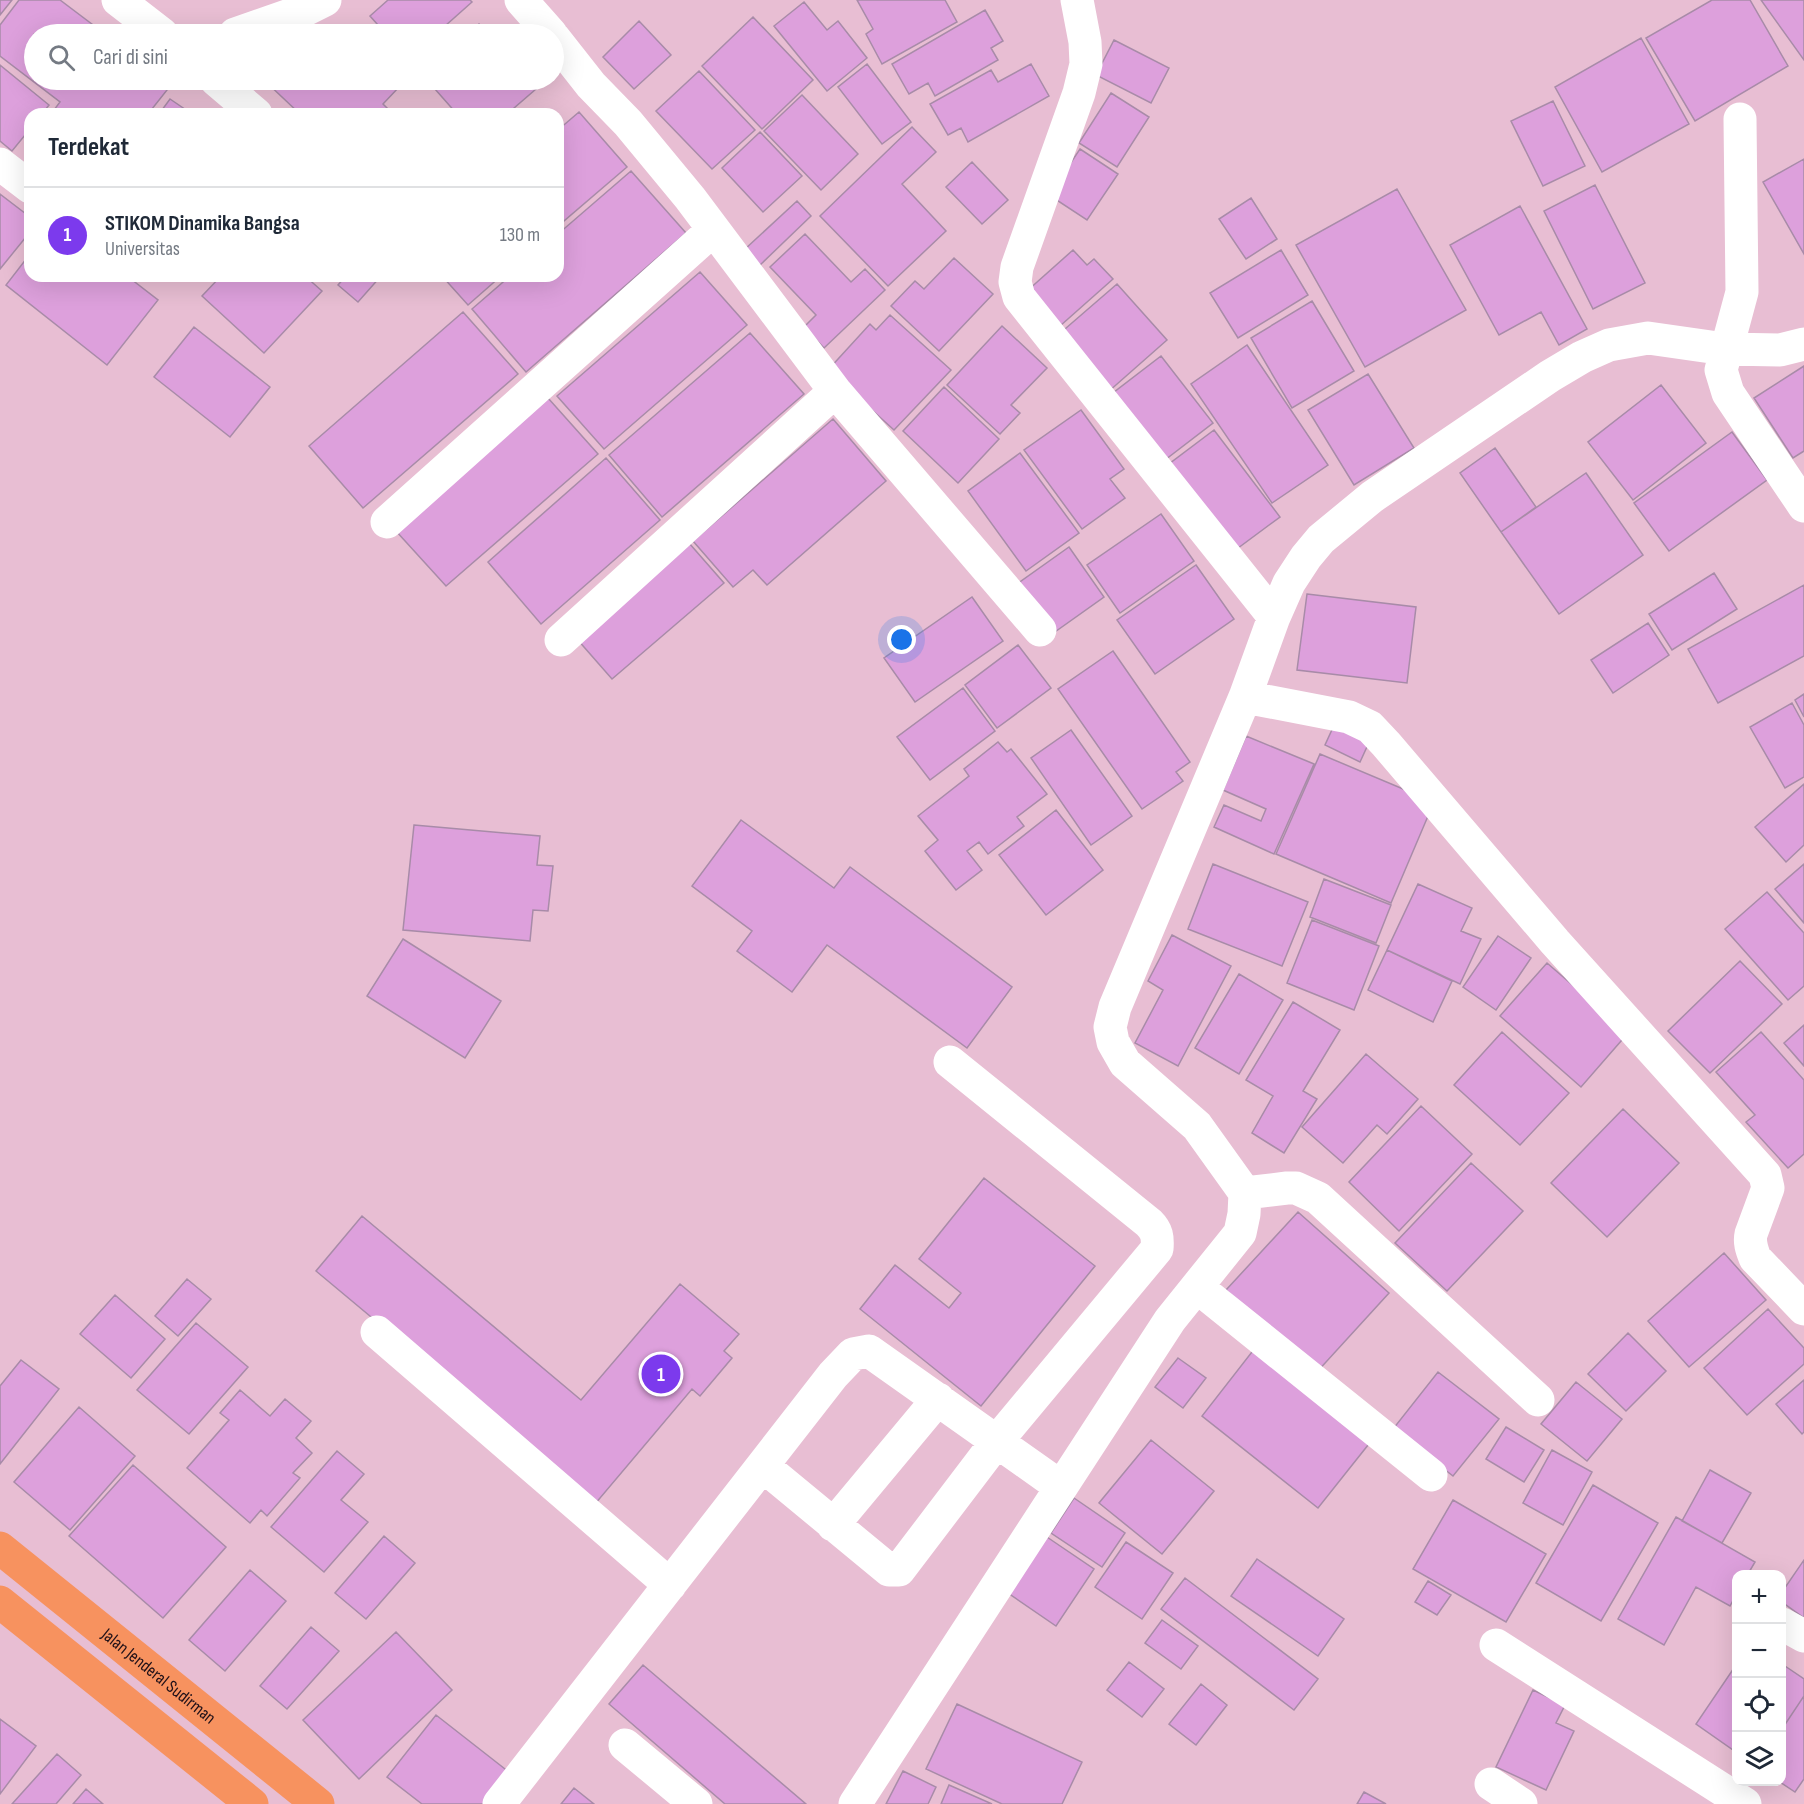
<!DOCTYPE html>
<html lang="id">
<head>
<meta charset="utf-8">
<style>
	:root { --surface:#fff; --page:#f2f2f3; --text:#1f2937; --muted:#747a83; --line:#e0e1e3; --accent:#7c3aed }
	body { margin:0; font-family:"Sofia Sans Condensed",sans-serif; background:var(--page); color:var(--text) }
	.controls { position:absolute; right:18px; bottom:18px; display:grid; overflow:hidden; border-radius:12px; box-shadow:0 6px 24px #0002 }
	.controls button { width:54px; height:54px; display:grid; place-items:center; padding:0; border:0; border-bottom:2px solid var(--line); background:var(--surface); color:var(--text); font:30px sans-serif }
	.you { position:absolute; left:902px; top:640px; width:21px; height:21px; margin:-15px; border:4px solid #fff; border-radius:50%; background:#1a73e8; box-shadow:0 0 0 9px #1a73e833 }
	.badge { display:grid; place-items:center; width:39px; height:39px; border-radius:50%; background:var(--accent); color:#fff; font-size:20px; font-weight:700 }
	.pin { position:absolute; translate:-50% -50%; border:3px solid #fff; box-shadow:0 2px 6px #0006 }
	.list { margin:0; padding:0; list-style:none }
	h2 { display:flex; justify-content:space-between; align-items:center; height:78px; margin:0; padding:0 24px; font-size:26px }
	h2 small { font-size:20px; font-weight:400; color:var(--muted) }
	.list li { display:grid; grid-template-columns:39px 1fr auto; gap:18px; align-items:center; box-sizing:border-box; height:96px; padding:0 24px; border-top:2px solid var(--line) }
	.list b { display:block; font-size:22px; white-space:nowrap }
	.list p { margin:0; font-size:20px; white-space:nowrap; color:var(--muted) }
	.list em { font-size:20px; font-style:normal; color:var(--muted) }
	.icon { flex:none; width:33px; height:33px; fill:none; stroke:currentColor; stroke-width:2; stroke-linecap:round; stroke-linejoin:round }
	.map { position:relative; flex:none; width:1804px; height:1804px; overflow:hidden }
	.search { position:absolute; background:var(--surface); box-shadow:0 6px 24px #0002; left:24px; top:24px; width:540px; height:66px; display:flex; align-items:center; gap:15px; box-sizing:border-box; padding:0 21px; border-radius:33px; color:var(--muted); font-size:22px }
	.panel { position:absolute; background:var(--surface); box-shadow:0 6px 24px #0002; left:24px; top:108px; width:540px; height:174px; border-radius:18px }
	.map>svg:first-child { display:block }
	.building { fill:#dda0dc; stroke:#a88ba8; stroke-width:1.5 }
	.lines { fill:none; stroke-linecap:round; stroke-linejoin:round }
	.minor { stroke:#fff; stroke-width:33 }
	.highway { stroke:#f7925f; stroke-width:33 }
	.labels { text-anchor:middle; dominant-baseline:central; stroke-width:4.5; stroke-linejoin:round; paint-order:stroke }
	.street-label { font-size:18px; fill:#1f1018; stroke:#f5cbe0 }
</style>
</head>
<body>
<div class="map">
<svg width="1804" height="1804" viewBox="0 0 1804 1804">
	<rect width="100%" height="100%" fill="#e8bed3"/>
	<path class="building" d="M0,0H12L0,15Z
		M19,0H60L105,34H34V80H164L171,85L148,114H51L60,102L0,56V25Z
		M388,0H470L472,2L436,34H386L370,16Z
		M857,0H945L957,22L882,64L866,34L873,29Z
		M1712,0H1750L1788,66L1695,121L1646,38Z
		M1761,0H1804V60Z
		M804,2L827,30L838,21L867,58L827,91L774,26Z
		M985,10L1003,41L991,48L998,60L935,96L928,83L909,94L892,64Z
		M753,17L813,80L762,129L702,66Z
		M639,21L671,55L634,89L603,57Z
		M479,24L488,34H466Z
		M1641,38L1689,124L1602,172L1555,87Z
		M1114,40L1169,68L1151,103L1096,75Z
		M867,64L911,122L882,144L838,87Z
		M1031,64L1049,96L968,142L961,128L948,135L930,104L991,70L998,82Z
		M0,65L49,105L42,114H30V129L12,151L0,141Z
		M699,71L755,130L712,169L656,111Z
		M264,80H391L399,87L383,104L389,110L385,114H300Z
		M427,80H527L536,89L507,114H457Z
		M1111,93L1149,117L1117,167L1079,143Z
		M802,95L858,154L821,190L764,131Z
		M170,99L192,114H159Z
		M1553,101L1585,166L1543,186L1511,121Z
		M579,112L627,167L558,226V130Z
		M912,127L936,152L902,184L946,231L888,286L820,216Z
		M760,132L802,176L763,212L722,168Z
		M1080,149L1118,174L1087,220L1049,195Z
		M1804,159V254L1763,182Z
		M972,162L1008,200L982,224L946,187Z
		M631,171L686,233L526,372L472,309L510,276H558V234Z
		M1595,185L1645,283L1593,309L1544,211Z
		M1397,189L1466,310L1365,367L1296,245Z
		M0,194L30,217V232L0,269Z
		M1251,198L1277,239L1246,259L1219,219Z
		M797,201L811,216L759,266L744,250Z
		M1520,206L1587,329L1559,345L1541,312L1499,335L1450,245Z
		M805,234L851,282L865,269L885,290L824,348L804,327L816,315L770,267Z
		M1073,250L1087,265L1094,259L1113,279L1060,326L1027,291Z
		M1281,250L1308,295L1238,338L1210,293Z
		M30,254V276H127L158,300L107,365L6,285Z
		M954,258L993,294L939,351L891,306L915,281L924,289Z
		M700,272L747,325L604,449L557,396Z
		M221,276H305L322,291L264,353L202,296Z
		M346,276H381L358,302L338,285Z
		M442,276H501L468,305Z
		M1117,284L1167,340L1108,392L1058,335Z
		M1312,301L1354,371L1292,408L1251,338Z
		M463,312L518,374L363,508L309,446Z
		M890,315L951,370L894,430L828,370L870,324L876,330Z
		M1002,326L1047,368L1011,405L1020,413L1000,434L947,385Z
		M194,327L270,387L230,437L154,377Z
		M750,333L804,394L662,517L609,455Z
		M1247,345L1328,465L1272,503L1191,384Z
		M1161,356L1213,423L1161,463L1109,396Z
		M1804,366V451L1793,458L1754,398Z
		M1368,374L1414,448L1354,485L1308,410Z
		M1661,385L1706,443L1633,500L1588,442Z
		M944,387L999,439L958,483L903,431Z
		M548,398L598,454L446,586L396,531Z
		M1081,410L1124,469L1110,479L1125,498L1082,529L1024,450Z
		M833,419L886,481L767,585L753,570L733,587L693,541Z
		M1214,430L1280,517L1230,554L1165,467Z
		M1732,432L1767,480L1669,551L1634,503Z
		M1495,448L1536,507L1501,532L1460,473Z
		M1020,453L1079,533L1026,571L968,491Z
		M606,458L660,520L541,624L488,562Z
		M1586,473L1643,555L1559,614L1501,532Z
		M1161,514L1194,561L1120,613L1087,565Z
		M689,543L724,583L612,679L577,639Z
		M1069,547L1104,597L1052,634L1017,584Z
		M1196,565L1234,619L1155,674L1117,620Z
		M1714,573L1737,609L1672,650L1649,614Z
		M1804,585V656L1718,703L1688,649Z
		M1307,594L1416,607L1407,683L1297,670Z
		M972,597L1003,641L915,702L884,658Z
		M1648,623L1669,655L1613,693L1591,660Z
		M1018,645L1051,688L997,728L965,685Z
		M1113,651L1190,762L1176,772L1183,781L1142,809L1058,689Z
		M963,688L995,731L930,780L897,737Z
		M1804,694V717L1795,700Z
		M1792,703L1804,725V777L1785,788L1750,727Z
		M1336,721L1371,738L1360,762L1325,745Z
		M1071,730L1132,816L1091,845L1031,758Z
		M1246,736L1314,764L1274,854L1214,827L1224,805L1261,821L1266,809L1223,790Z
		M998,742L1007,752L1011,749L1047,794L1017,817L1024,826L988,854L979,842L967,851L982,870L956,890L925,851L938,840L918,816L969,776L964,769Z
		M1320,754L1434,802L1391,903L1276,854Z
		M1804,784V845L1786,862L1755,827Z
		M1056,810L1103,870L1046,915L999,855Z
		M741,820L834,888L850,867L1012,987L967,1048L827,945L792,992L737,951L752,931L692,886Z
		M414,825L540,836L537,865L553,866L548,911L533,910L530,941L403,930Z
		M1213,864L1308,902L1282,966L1188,929Z
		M1804,864V923L1775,889Z
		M1324,879L1391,905L1376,943L1310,917Z
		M1418,884L1472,908L1461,931L1481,939L1460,984L1387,950Z
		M1767,892L1804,933V986L1788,1000L1725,929Z
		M1312,920L1379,946L1354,1010L1287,983Z
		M1172,935L1231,966L1178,1066L1135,1043L1163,990L1148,981Z
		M1498,936L1531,958L1496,1010L1463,987Z
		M403,939L501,1001L465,1058L367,996Z
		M1387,950L1452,981L1433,1022L1368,990Z
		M1740,961L1782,1004L1710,1073L1668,1031Z
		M1547,963L1628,1033L1581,1087L1500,1016Z
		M1239,974L1283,1000L1239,1074L1195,1048Z
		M1293,1002L1340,1030L1303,1091L1317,1099L1284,1153L1252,1133L1273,1096L1246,1080Z
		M1804,1025V1066L1784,1043Z
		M1502,1032L1569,1093L1520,1145L1454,1085Z
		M1761,1032L1804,1080V1154L1788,1168L1746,1122L1755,1115L1716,1072Z
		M1366,1054L1418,1099L1387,1134L1377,1125L1343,1163L1302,1127Z
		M1421,1106L1472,1154L1399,1231L1349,1182Z
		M1623,1109L1679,1163L1607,1237L1551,1183Z
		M1471,1163L1523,1211L1447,1291L1395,1243Z
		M984,1178L1095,1266L981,1406L860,1309L895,1265L949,1308L961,1293L919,1259Z
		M1298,1212L1389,1293L1316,1373L1226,1290Z
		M362,1216L581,1400L680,1284L739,1334L724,1351L732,1358L700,1396L692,1389L595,1504L316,1271Z
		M1724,1253L1766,1300L1689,1367L1648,1321Z
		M187,1279L211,1299L178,1336L155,1316Z
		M115,1295L165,1339L131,1378L80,1334Z
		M1768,1309L1804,1348V1364L1747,1415L1704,1368Z
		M196,1323L248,1367L189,1434L137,1390Z
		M1628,1333L1666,1371L1626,1411L1588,1374Z
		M1255,1348L1372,1440L1318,1508L1202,1416Z
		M1178,1358L1206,1378L1183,1408L1155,1387Z
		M21,1360L59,1389L0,1464V1386Z
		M1438,1372L1499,1419L1453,1476L1393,1429Z
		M1804,1380V1432L1802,1434L1776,1404Z
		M1576,1382L1622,1419L1587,1461L1541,1424Z
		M240,1390L270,1416L285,1399L311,1421L296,1438L312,1453L293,1473L300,1478L267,1516L261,1510L250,1523L187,1468L229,1420L220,1413Z
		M79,1407L135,1456L70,1530L14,1482Z
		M1506,1427L1544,1450L1524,1482L1486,1459Z
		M1151,1440L1214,1491L1162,1554L1099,1503Z
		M1552,1450L1592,1472L1563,1525L1523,1503Z
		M337,1451L364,1474L341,1500L368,1522L324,1572L271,1527Z
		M133,1465L226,1547L163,1618L69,1536Z
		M1710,1470L1751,1493L1722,1543L1682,1521Z
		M1593,1485L1658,1523L1601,1621L1536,1583Z
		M1074,1498L1125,1533L1102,1567L1051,1533Z
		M1453,1500L1546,1554L1506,1622L1413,1569Z
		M1676,1517L1755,1562L1748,1574H1736V1595L1730,1606L1696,1587L1664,1645L1618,1619Z
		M1041,1533L1094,1569L1056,1626L1002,1589Z
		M384,1536L415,1563L366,1619L335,1593Z
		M1126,1542L1173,1573L1142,1619L1095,1587Z
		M1257,1559L1344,1619L1318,1656L1231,1596Z
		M1804,1560V1618L1782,1602V1592Z
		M250,1570L286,1601L225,1671L189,1640Z
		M1185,1578L1318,1679L1294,1710L1161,1609Z
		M1428,1581L1451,1595L1437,1615L1415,1602Z
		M1162,1620L1198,1646L1181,1669L1145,1643Z
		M311,1627L339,1651L287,1709L260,1686Z
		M396,1632L452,1690L359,1779L303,1720Z
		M1129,1662L1164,1689L1142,1717L1107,1690Z
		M1782,1664L1804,1679V1696L1782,1729Z
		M643,1665L806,1804H725L609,1704Z
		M1736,1665V1752L1696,1724Z
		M1201,1684L1227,1705L1196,1745L1169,1724Z
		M1533,1690L1565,1705L1556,1723L1574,1731L1546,1790L1496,1767Z
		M1804,1696V1779L1795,1792L1780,1782L1782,1729Z
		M957,1704L1082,1762L1062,1804H1002L926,1769Z
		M436,1715L514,1776L491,1804H422L387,1777Z
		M0,1719L36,1746L0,1794Z
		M57,1754L81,1775L56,1804H12Z
		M903,1771L936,1787L928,1804H886Z
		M949,1785L992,1804H941Z
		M574,1788L594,1804H561Z
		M86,1789L103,1804H73Z
		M1364,1792L1386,1804H1357Z"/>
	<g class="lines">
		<path class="minor" d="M118,0L162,34
			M521,0L551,34
			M1077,0L1085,42L1086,64L1079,93L1017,267L1015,282L1019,297L1274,617
			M235,34L307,9L325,0
			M554,38L591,85L628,123L690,198L835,391L1040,630
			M216,80L256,114
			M1740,119L1742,292L1721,370L1728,393L1804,506
			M0,164L30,187
			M387,522L713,230
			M561,640L835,391
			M1245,697L1349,717L1370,727L1386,744L1555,942L1765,1175L1768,1188L1751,1234C1749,1243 1752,1250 1755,1258L1804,1309
			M1245,1193L1287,1188H1296L1318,1198L1538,1400
			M1197,1287L1431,1475
			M377,1332L670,1585
			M763,1466L889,1570H899L997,1441L1157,1249C1158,1237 1157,1231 1149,1223L950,1062
			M833,1525L938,1399
			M1782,1624L1804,1636
			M1496,1645L1745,1804
			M625,1745L696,1804
			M1491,1784L1521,1804
			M499,1804L833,1375L853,1354L869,1351L1061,1487
			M855,1804L1170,1320L1240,1233L1244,1214L1245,1193L1197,1126L1125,1063L1113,1042L1110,1027L1115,1007L1245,697L1274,617L1289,583L1306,557L1321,539L1372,497L1550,376L1582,357L1609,345L1648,338L1725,349L1780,350L1804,344"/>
		<g class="highway">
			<path id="s1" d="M0,1548L318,1804"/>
			<path d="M0,1602L252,1804"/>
		</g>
	</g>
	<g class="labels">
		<g class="street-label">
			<text stroke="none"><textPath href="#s1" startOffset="204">Jalan Jenderal Sudirman</textPath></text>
		</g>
	</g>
</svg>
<div class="controls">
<button>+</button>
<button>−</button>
<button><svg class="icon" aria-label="locate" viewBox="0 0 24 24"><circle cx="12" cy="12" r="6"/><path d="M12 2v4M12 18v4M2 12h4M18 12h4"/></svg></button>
<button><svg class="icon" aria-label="layers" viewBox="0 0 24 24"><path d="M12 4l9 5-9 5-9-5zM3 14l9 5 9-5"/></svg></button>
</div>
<div class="you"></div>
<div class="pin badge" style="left:661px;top:1374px">1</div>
<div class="search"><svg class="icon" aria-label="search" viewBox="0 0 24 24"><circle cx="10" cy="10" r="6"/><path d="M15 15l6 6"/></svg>Cari di sini</div>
<section class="panel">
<h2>Terdekat<small></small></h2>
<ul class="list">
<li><span class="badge">1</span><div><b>STIKOM Dinamika Bangsa</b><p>Universitas</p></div><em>130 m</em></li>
</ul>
</section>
</div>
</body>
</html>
